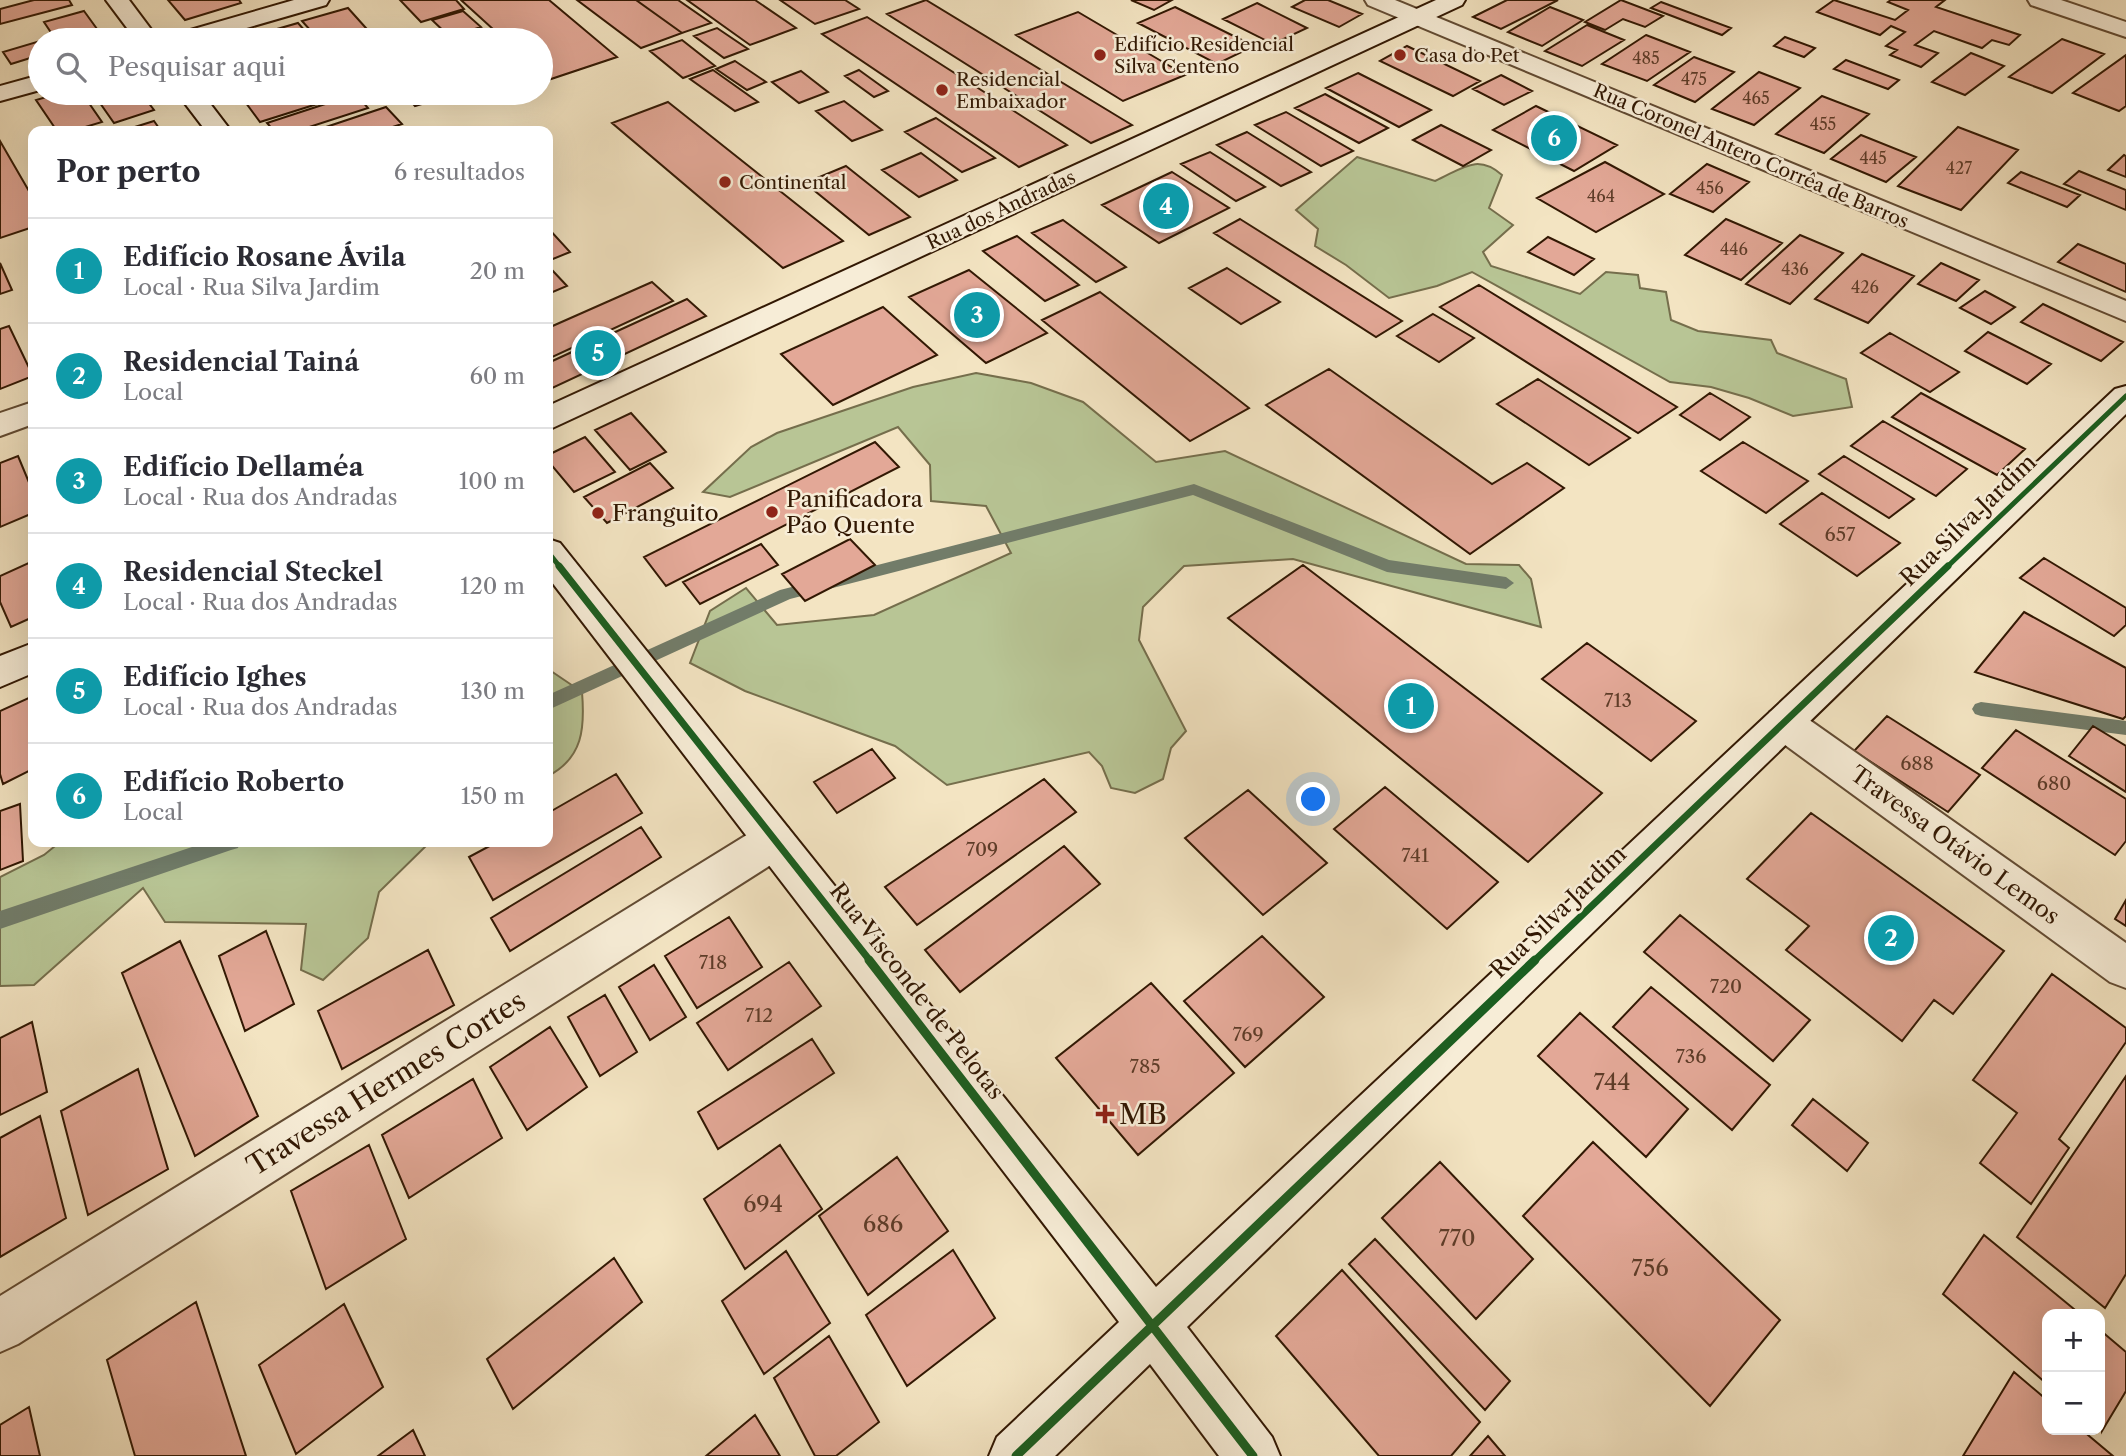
<!DOCTYPE html>
<html lang="pt">
<head>
<meta charset="utf-8">
<style>
	:root { --surface:#fff; --page:#f7f7f7; --text:#2b2b33; --muted:#7c7c81; --line:#e1e1e2; --accent:#b45309 }
	body { margin:0; font-family:"Libre Caslon Text",serif; background:var(--page); color:var(--text) }
	.controls { position:absolute; right:21px; bottom:21px; display:grid; overflow:hidden; border-radius:14px; box-shadow:0 7px 28px #0002 }
	.controls button { width:63px; height:63px; display:grid; place-items:center; padding:0; border:0; border-bottom:2px solid var(--line); background:var(--surface); color:var(--text); font:35px sans-serif }
	.you { position:absolute; left:1314px; top:800px; width:24px; height:24px; margin:-18px; border:5px solid #fff; border-radius:50%; background:#1a73e8; box-shadow:0 0 0 10px #1a73e833 }
	.badge { display:grid; place-items:center; width:46px; height:46px; border-radius:50%; background:var(--accent); color:#fff; font-size:23px; font-weight:700 }
	.pin { position:absolute; translate:-50% -50%; border:4px solid #fff; box-shadow:0 2px 7px #0006 }
	.list { margin:0; padding:0; list-style:none }
	h2 { display:flex; justify-content:space-between; align-items:center; height:91px; margin:0; padding:0 28px; font-size:30px }
	h2 small { font-size:23px; font-weight:400; color:var(--muted) }
	.list li { display:grid; grid-template-columns:46px 1fr auto; gap:21px; align-items:center; box-sizing:border-box; height:105px; padding:0 28px; border-top:2px solid var(--line) }
	.list b { display:block; font-size:26px; white-space:nowrap }
	.list p { margin:0; font-size:23px; white-space:nowrap; color:var(--muted) }
	.list em { font-size:23px; font-style:normal; color:var(--muted) }
	.icon { flex:none; width:38px; height:38px; fill:none; stroke:currentColor; stroke-width:2; stroke-linecap:round; stroke-linejoin:round }
	.map { position:relative; flex:none; width:2126px; height:1456px; overflow:hidden }
	.search { position:absolute; background:var(--surface); box-shadow:0 7px 28px #0002; left:28px; top:28px; width:525px; height:77px; display:flex; align-items:center; gap:18px; box-sizing:border-box; padding:0 24px; border-radius:38px; color:var(--muted); font-size:26px }
	.panel { position:absolute; background:var(--surface); box-shadow:0 7px 28px #0002; left:28px; top:126px; width:525px; height:721px; border-radius:14px }
	.map>svg:first-child { display:block }
	.green { fill:#b8c595; stroke:#756e4c; stroke-width:2 }
	.lines { fill:none; stroke-linecap:round; stroke-linejoin:round }
	.stream { fill:#727c69; fill-rule:evenodd }
	.building { fill:#e3a897; stroke:#321803; stroke-width:2 }
	.street-casing { stroke:#624b33; stroke-width:4 }
	.secondary-casing { stroke:#321803; stroke-width:4 }
	.street { fill:#f7edd7; fill-rule:evenodd }
	.secondary { fill:#f7edd7; fill-rule:evenodd }
	.cycleway-far2-casing { stroke:#f7edd7; stroke-width:9 }
	.cycleway-far1-casing { stroke:#f7edd7; stroke-width:11 }
	.cycleway-casing { stroke:#f7edd7; stroke-width:13 }
	.cycleway-far2 { stroke:#1b5e20; stroke-width:5 }
	.cycleway-far1 { stroke:#1b5e20; stroke-width:7 }
	.cycleway { stroke:#1b5e20; stroke-width:9 }
	.poi-dot { fill:#8f2418; stroke:#f7edd7; stroke-width:2.5 }
	.labels { text-anchor:middle; dominant-baseline:central; stroke-width:5; stroke-linejoin:round; paint-order:stroke }
	.far-number-label { font-size:16px; fill:#5e3c28 }
	.far-poi-label { font-size:19px; fill:#321803; stroke:#f7edd7; text-anchor:start }
	.far-street-label { font-size:19px; fill:#321803; stroke:#f7edd7 }
	.number-label { font-size:19px; fill:#5e3c28 }
	.poi-label { font-size:23px; fill:#321803; stroke:#f7edd7; text-anchor:start }
	.street-label { font-size:23px; fill:#321803; stroke:#f7edd7 }
	.near-number-label { font-size:23px; fill:#5e3c28 }
	.near-street-label { font-size:28px; fill:#321803; stroke:#f7edd7 }
	.near-poi-label { font-size:28px; fill:#321803; stroke:#f7edd7; text-anchor:start }
</style>
</head>
<body>
<div class="map">
<svg width="2126" height="1456" viewBox="0 0 2126 1456">
	<rect width="100%" height="100%" fill="#f3e4c2"/>
	<filter id="stains"><feTurbulence type="fractalNoise" baseFrequency=".00286" numOctaves="4"/><feColorMatrix values="0 0 0 0 .2 0 0 0 0 .09 0 0 0 0 .02 0 0 0 .5 -.17"/></filter>
	<radialGradient id="worn" r=".72"><stop offset=".6" stop-color="#630" stop-opacity="0"/><stop offset="1" stop-color="#630" stop-opacity=".3"/></radialGradient>
	<path class="green" d="M1357,157L1435,181C1462,169 1477,153 1502,175L1489,208L1513,225L1483,252L1491,266L1580,294L1606,272L1638,275L1640,288L1666,292L1671,320L1698,331L1771,340L1777,353L1846,379L1852,407L1793,416L1749,398L1711,387L1670,382L1472,272L1437,286L1389,298L1346,265L1315,246L1318,229L1296,210Z
		M976,373L1031,383L1083,402L1156,462L1225,451L1466,564L1519,565L1531,579L1541,627L1293,559L1184,566L1143,607L1139,640L1186,731L1171,748L1163,779L1135,793L1111,788L1102,766L1089,752L947,785L895,746L745,691L690,663L710,611L746,588L777,625L874,615L1011,553L986,506L931,501L930,465L898,427L730,497L703,492L751,447L777,433L913,387Z
		M548,669L582,692C585,728 583,758 548,776Z
		M60,842H430L379,892L368,938L323,980L301,970L306,924L165,922L143,888L34,985L0,986V877L44,855Z"/>
	<g class="lines">
		<path class="stream" d="M1194,484L1389,560L1506,577L1514,583L1506,589L1387,572L1193,495L790,599L548,710V695L780,590Z
			M1981,702L2126,721V735L1981,716L1975,714L1972,709L1975,704Z
			M207,842H240L238,848L231,850L0,929V911Z"/>
	</g>
	<path class="building" d="M34,0H69L72,5L0,24V9Z
		M168,0H239L241,3L185,20Z
		M400,0H456L464,9L421,22Z
		M461,0H549L617,57L548,80L541,74V40H505Z
		M577,0H636L682,33L641,48Z
		M636,0H678L711,23L682,33Z
		M687,0H755L796,28L750,45Z
		M780,0H845L859,9L815,24Z
		M926,0L1132,125L1091,143L887,14Z
		M1131,0H1172L1154,10Z
		M1305,0H1328L1362,14L1339,27L1292,7Z
		M1507,0H1558L1501,29L1473,17Z
		M1621,0L1663,16L1645,27L1623,19L1605,30L1585,22Z
		M1834,0L1895,20L1908,10L1888,2L1891,0H1945L1936,7L2020,35L2009,45L1992,40L1982,48L1934,31L1915,45L1938,53L1921,67L1890,55L1897,50L1886,46L1905,32L1891,26L1880,35L1817,12Z
		M1661,2L1731,28L1722,35L1651,8Z
		M1257,3L1307,28L1273,44L1223,19Z
		M1175,7L1254,46L1217,64L1138,23Z
		M1550,7L1583,20L1542,46L1508,32Z
		M348,8L374,37L362,40H319L302,21Z
		M84,11L105,40H56L44,22Z
		M463,11L481,27L450,37L432,20Z
		M1078,12L1185,75L1123,101L1016,35Z
		M867,17L1067,145L1019,167L822,34Z
		M298,23L313,40H238L256,35Z
		M1587,25L1624,40L1582,66L1545,51Z
		M717,28L748,49L724,58L694,36Z
		M1646,35L1690,52L1647,81L1602,64Z
		M1785,37L1815,48L1804,57L1774,46Z
		M2062,39L2104,54L2052,93L2009,77Z
		M682,40L715,66L683,78L650,51Z
		M40,41V55L11,64L3,52Z
		M1407,46L1480,81L1453,96L1380,61Z
		M1971,53L2004,66L1965,95L1932,82Z
		M2126,55V106L2119,111L2073,93Z
		M1694,57L1734,72L1695,102L1654,85Z
		M1846,60L1899,80L1888,89L1834,69Z
		M735,61L766,82L747,90L716,69Z
		M713,70L758,102L735,111L690,79Z
		M859,70L888,91L874,97L845,76Z
		M801,71L828,92L799,103L772,82Z
		M1759,72L1800,88L1754,125L1712,109Z
		M1358,73L1431,110L1399,127L1326,88Z
		M1501,75L1532,91L1504,105L1473,89Z
		M60,93H82L102,122L72,131H57L36,100Z
		M93,93H141L154,110L114,123Z
		M279,93H352L260,122L246,103Z
		M404,93H458L415,106Z
		M356,94L368,108L297,131H274L267,123Z
		M1325,94L1388,128L1359,143L1295,108Z
		M1822,96L1869,114L1824,153L1776,134Z
		M844,101L882,130L852,141L816,111Z
		M668,102L843,241L783,268L612,123Z
		M1536,106L1617,145L1574,171L1493,130Z
		M386,107L402,124L380,131H314Z
		M1286,112L1353,151L1321,166L1255,125Z
		M936,118L995,158L962,172L905,132Z
		M154,121L161,131H122Z
		M1441,125L1491,150L1463,166L1413,140Z
		M1958,127L2018,150L1961,210L1898,186Z
		M1247,132L1311,172L1281,186L1217,145Z
		M1861,135L1916,157L1886,182L1831,159Z
		M0,141L33,198V227L0,238Z
		M1210,152L1265,187L1236,201L1181,164Z
		M921,153L957,180L919,197L882,170Z
		M2124,155L2126,156V177L2108,170Z
		M1605,162L1664,194L1596,232L1537,198Z
		M1707,164L1749,182L1713,212L1670,194Z
		M846,166L910,217L869,235L805,183Z
		M2079,171L2126,190V210L2064,184Z
		M1172,172L1229,208L1159,243L1102,205Z
		M2021,172L2080,195L2067,207L2008,183Z
		M1240,219L1402,321L1376,337L1214,233Z
		M1726,219L1782,243L1741,280L1685,255Z
		M1063,220L1126,267L1096,282L1032,233Z
		M548,228L570,252L548,261Z
		M1800,235L1843,253L1790,304L1746,284Z
		M1017,236L1079,285L1045,301L983,251Z
		M1548,237L1594,259L1574,275L1528,252Z
		M2078,244L2126,264V292L2058,262Z
		M1862,254L1914,276L1868,323L1815,299Z
		M0,263L12,290L0,294Z
		M1941,263L1979,280L1956,301L1918,284Z
		M1227,268L1280,302L1241,324L1189,288Z
		M552,270L567,286L548,294V272Z
		M969,270L1047,333L986,363L909,297Z
		M652,282L673,301L548,359V328Z
		M1479,285L1677,407L1638,433L1440,307Z
		M1985,291L2015,307L1991,324L1960,308Z
		M1100,292L1249,408L1190,441L1042,320Z
		M687,299L706,316L548,390V363Z
		M2043,304L2123,342L2101,361L2021,322Z
		M883,307L937,355L833,405L781,354Z
		M1433,314L1474,338L1439,362L1397,336Z
		M9,326L33,376L0,389V329Z
		M1988,332L2051,364L2027,384L1965,351Z
		M1890,333L1959,372L1930,392L1861,353Z
		M1329,369L1492,484L1527,463L1564,488L1470,554L1266,405Z
		M1538,379L1630,438L1589,465L1497,404Z
		M1710,393L1750,417L1720,440L1680,415Z
		M1921,393L2025,449L1997,475L1892,417Z
		M631,413L666,452L630,470L595,430Z
		M1883,421L1967,469L1936,496L1851,446Z
		M585,437L615,472L574,492L548,461V455Z
		M875,442L899,467L666,586L644,557Z
		M1743,442L1808,481L1766,513L1701,471Z
		M18,456L33,492V513L0,527V463Z
		M1844,456L1914,499L1889,518L1819,474Z
		M650,463L673,488L607,523L584,497Z
		M1822,493L1900,543L1857,576L1780,524Z
		M850,539L875,565L805,601L782,574Z
		M761,544L778,565L700,604L683,582Z
		M2044,558L2126,608V625L2114,636L2020,578Z
		M33,561V617L11,627L0,602V576Z
		M1303,565L1602,793L1528,862L1228,618Z
		M2024,612L2126,668V716L2123,719L1975,672Z
		M1587,643L1696,721L1651,761L1542,679Z
		M33,696V769L3,784L0,774V711Z
		M1887,716L1980,775L1948,812L1854,751Z
		M2093,726L2126,746V792L2069,756Z
		M2016,730L2126,799V841L2115,855L1982,768Z
		M872,749L895,778L837,813L814,782Z
		M616,774L642,813L493,900L469,857L497,842H548V813Z
		M1044,779L1076,812L917,925L885,887Z
		M1385,787L1498,882L1447,929L1334,829Z
		M1248,790L1327,863L1263,915L1185,838Z
		M20,804L23,861L0,870V811Z
		M1811,813L2004,951L1953,1014L1934,1000L1902,1041L1786,950L1809,926L1747,879Z
		M641,827L661,857L510,951L491,918Z
		M1064,846L1100,884L960,992L925,950Z
		M2126,900V926L2115,919Z
		M1680,915L1810,1020L1773,1061L1644,952Z
		M729,917L762,967L697,1008L665,956Z
		M266,931L294,1004L245,1031L219,956Z
		M1262,936L1324,997L1245,1067L1184,1001Z
		M180,941L258,1116L195,1156L122,973Z
		M428,950L454,1005L342,1069L318,1011Z
		M789,962L821,1006L728,1070L697,1023Z
		M654,965L686,1017L650,1040L619,987Z
		M2052,974L2126,1028V1042L2059,1139L2069,1148L2031,1204L1980,1163L2017,1113L1973,1080Z
		M1151,983L1234,1073L1138,1155L1056,1058Z
		M1651,987L1770,1085L1732,1130L1613,1027Z
		M605,995L637,1052L600,1076L568,1017Z
		M1580,1013L1688,1109L1646,1157L1538,1056Z
		M32,1022L47,1092L0,1115V1038Z
		M550,1027L587,1087L527,1130L490,1067Z
		M812,1039L834,1073L718,1149L698,1112Z
		M138,1069L168,1169L88,1215L61,1111Z
		M2126,1076V1274L2105,1308L2017,1237Z
		M473,1079L502,1138L409,1198L382,1135Z
		M1813,1099L1868,1143L1847,1171L1792,1125Z
		M40,1116L66,1218L0,1257V1138Z
		M1593,1142L1780,1320L1710,1406L1523,1216Z
		M369,1145L406,1239L326,1289L291,1191Z
		M780,1145L822,1209L745,1269L704,1199Z
		M897,1157L948,1231L868,1295L819,1216Z
		M1440,1162L1533,1259L1476,1319L1382,1218Z
		M1984,1235L2080,1314H2047V1384L1943,1294Z
		M1375,1239L1510,1381L1485,1410L1349,1264Z
		M953,1250L995,1318L907,1386L866,1315Z
		M786,1251L830,1323L764,1374L722,1301Z
		M614,1258L642,1302L513,1409L487,1359Z
		M1342,1270L1480,1422L1451,1456H1379L1276,1336Z
		M196,1302L246,1456H135L107,1360Z
		M344,1304L383,1387L296,1454L259,1365Z
		M2100,1330L2126,1352V1391L2102,1431Z
		M829,1336L879,1422L836,1456H815L774,1378Z
		M2014,1372L2047,1400V1430H2082L2113,1456H1963Z
		M29,1407L40,1456H0V1425Z
		M755,1415L780,1456H706Z
		M413,1430L425,1456H378Z
		M1488,1436L1505,1456H1470Z"/>
	<g class="lines">
		<g class="street-casing">
			<path id="street" d="M1365,0H1395L2126,301V321L1368,5Z
				M2028,0H2061L2126,22V37L2031,5Z
				M33,402V424L0,436V413Z
				M1784,707L1798,712L2126,943V988L2110,982L1770,734L1765,723L1770,712Z
				M773,823L788,828L794,841L788,854L18,1344L0,1352V1296L758,828Z"/>
		</g>
		<g class="secondary-casing">
			<path id="secondary" d="M106,0H129L159,40H136Z
				M294,0H329L326,5L205,40H169L173,35Z
				M1436,0H1465L1462,5L548,430V406Z
				M40,75V90L0,101V86Z
				M177,93H202L231,131H206Z
				M2126,386V414L1187,1327L1272,1437L1280,1456H1219L1150,1364L1055,1456H989L997,1437L1119,1322L548,577V539L560,543L1156,1287L2115,389Z
				M33,643V673L0,687V656Z"/>
		</g>
		<use href="#street" class="street"/>
		<use href="#secondary" class="secondary"/>
		<g class="cycleway-far2-casing">
			<path id="cycleway-far2" d="M548,552L560,567
				M1947,567L2126,396"/>
		</g>
		<g class="cycleway-far1-casing">
			<path id="cycleway-far1" d="M559,566L871,962
				M1533,962L1948,566"/>
		</g>
		<g class="cycleway-casing">
			<path id="cycleway" d="M869,960L1253,1456
				M1016,1456L1535,960"/>
		</g>
		<use href="#cycleway-far2" class="cycleway-far2"/>
		<use href="#cycleway-far1" class="cycleway-far1"/>
		<use href="#cycleway" class="cycleway"/>
	</g>
	<g class="poi-dot">
		<circle cx="1100" cy="55" r="7"/>
		<circle cx="1400" cy="55" r="7"/>
		<circle cx="942" cy="90" r="7"/>
		<circle cx="725" cy="182" r="7"/>
		<circle cx="772" cy="512" r="7"/>
		<circle cx="598" cy="513" r="7"/>
		<path d="M1101.5 1103.5h7v7h7v7h-7v7h-7v-7h-7v-7h7z"/>
	</g>
	<g class="labels">
		<g class="far-number-label">
			<text x="1646" y="58">485</text>
			<text x="1694" y="79">475</text>
			<text x="1756" y="98">465</text>
			<text x="1823" y="124">455</text>
			<text x="1873" y="158">445</text>
			<text x="1959" y="168">427</text>
			<text x="1710" y="188">456</text>
			<text x="1601" y="196">464</text>
			<text x="1734" y="249">446</text>
			<text x="1795" y="269">436</text>
			<text x="1865" y="287">426</text>
		</g>
		<g class="far-poi-label">
			<text x="1114" y="44">Edifício Residencial<tspan x="1114" dy="22">Silva Centeno</tspan></text>
			<text x="1414" y="55">Casa do Pet</text>
			<text x="956" y="79">Residencial<tspan x="956" dy="22">Embaixador</tspan></text>
			<text x="739" y="182">Continental</text>
		</g>
		<g class="far-street-label">
			<text transform="translate(1751 156) rotate(23)">Rua Coronel Antero Corrêa de Barros</text>
			<text transform="translate(1001 210) rotate(-25)">Rua dos Andradas</text>
		</g>
		<g class="number-label">
			<text x="1840" y="534">657</text>
			<text x="1618" y="700">713</text>
			<text x="1917" y="763">688</text>
			<text x="2054" y="783">680</text>
			<text x="982" y="849">709</text>
			<text x="1415" y="855">741</text>
			<text x="713" y="962">718</text>
			<text x="1726" y="986">720</text>
			<text x="759" y="1015">712</text>
			<text x="1248" y="1034">769</text>
			<text x="1691" y="1056">736</text>
			<text x="1145" y="1066">785</text>
		</g>
		<g class="poi-label">
			<text x="786" y="499">Panificadora<tspan x="786" dy="26">Pão Quente</tspan></text>
			<text x="612" y="513">Franguito</text>
		</g>
		<g class="street-label">
			<text transform="translate(1968 520) rotate(-44)">Rua Silva Jardim</text>
			<text transform="translate(1955 845) rotate(36)">Travessa Otávio Lemos</text>
			<text transform="translate(1558 912) rotate(-44)">Rua Silva Jardim</text>
			<text transform="translate(917 991) rotate(52)">Rua Visconde de Pelotas</text>
		</g>
		<g class="near-number-label">
			<text x="1612" y="1082">744</text>
			<text x="763" y="1204">694</text>
			<text x="883" y="1224">686</text>
			<text x="1457" y="1238">770</text>
			<text x="1650" y="1268">756</text>
		</g>
		<g class="near-street-label">
			<text transform="translate(386 1083) rotate(-32)">Travessa Hermes Cortes</text>
		</g>
		<g class="near-poi-label">
			<text x="1119" y="1114">MB</text>
		</g>
	</g>
	<rect width="100%" height="100%" filter="url(#stains)"/>
	<rect width="100%" height="100%" fill="url(#worn)"/>
</svg>
<div class="controls">
<button>+</button>
<button>−</button>
</div>
<div class="you"></div>
<div class="pin badge" style="left:1411px;top:706px;background:#0f9aa8">1</div>
<div class="pin badge" style="left:1891px;top:938px;background:#0f9aa8">2</div>
<div class="pin badge" style="left:977px;top:315px;background:#0f9aa8">3</div>
<div class="pin badge" style="left:1166px;top:206px;background:#0f9aa8">4</div>
<div class="pin badge" style="left:598px;top:353px;background:#0f9aa8">5</div>
<div class="pin badge" style="left:1554px;top:138px;background:#0f9aa8">6</div>
<div class="search"><svg class="icon" aria-label="search" viewBox="0 0 24 24"><circle cx="10" cy="10" r="6"/><path d="M15 15l6 6"/></svg>Pesquisar aqui</div>
<section class="panel">
<h2>Por perto<small>6 resultados</small></h2>
<ul class="list">
<li><span class="badge" style="background:#0f9aa8">1</span><div><b>Edifício Rosane Ávila</b><p>Local · Rua Silva Jardim</p></div><em>20 m</em></li>
<li><span class="badge" style="background:#0f9aa8">2</span><div><b>Residencial Tainá</b><p>Local</p></div><em>60 m</em></li>
<li><span class="badge" style="background:#0f9aa8">3</span><div><b>Edifício Dellaméa</b><p>Local · Rua dos Andradas</p></div><em>100 m</em></li>
<li><span class="badge" style="background:#0f9aa8">4</span><div><b>Residencial Steckel</b><p>Local · Rua dos Andradas</p></div><em>120 m</em></li>
<li><span class="badge" style="background:#0f9aa8">5</span><div><b>Edifício Ighes</b><p>Local · Rua dos Andradas</p></div><em>130 m</em></li>
<li><span class="badge" style="background:#0f9aa8">6</span><div><b>Edifício Roberto</b><p>Local</p></div><em>150 m</em></li>
</ul>
</section>
</div>
</body>
</html>
